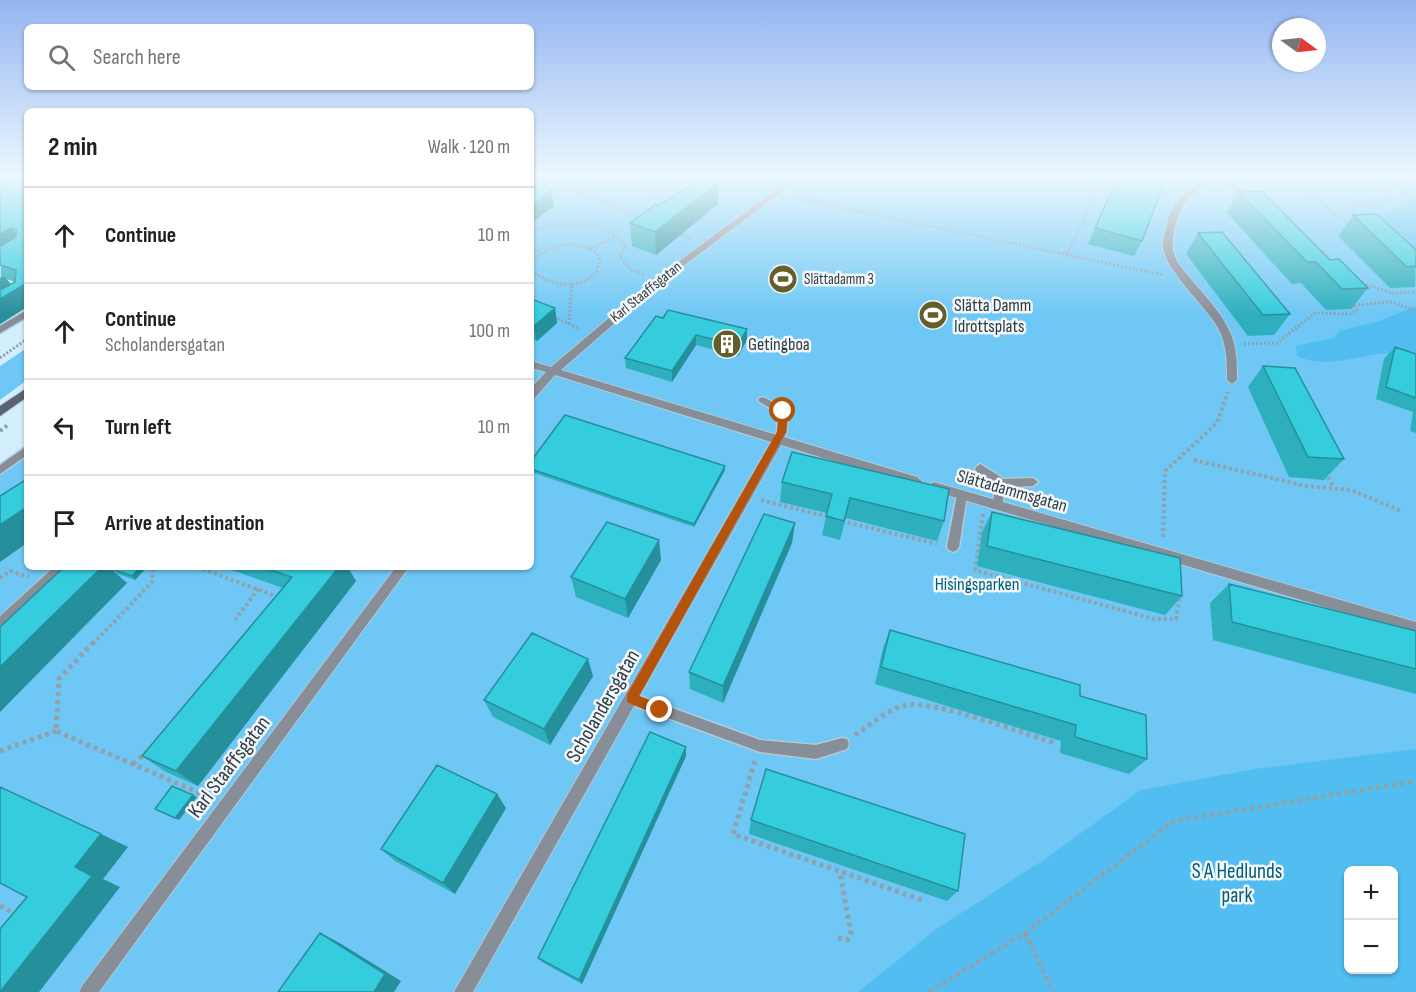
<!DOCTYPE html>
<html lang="en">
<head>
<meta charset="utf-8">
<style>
	:root { --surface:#fff; --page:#f2f2f2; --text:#202124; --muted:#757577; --line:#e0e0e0 }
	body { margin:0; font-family:"Sofia Sans Condensed",sans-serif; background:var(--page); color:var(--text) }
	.controls { position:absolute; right:18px; bottom:18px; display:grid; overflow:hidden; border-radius:9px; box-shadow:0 2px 4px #0004 }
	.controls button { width:54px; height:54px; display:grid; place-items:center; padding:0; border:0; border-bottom:2px solid var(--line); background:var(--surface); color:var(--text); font:30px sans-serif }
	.compass { position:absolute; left:1272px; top:18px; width:54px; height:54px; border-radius:50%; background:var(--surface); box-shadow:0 2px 4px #0004; rotate:105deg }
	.stop { position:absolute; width:18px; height:18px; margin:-14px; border:4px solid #b45309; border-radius:50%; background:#fff }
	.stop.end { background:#b45309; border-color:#fff; box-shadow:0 2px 6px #0008 }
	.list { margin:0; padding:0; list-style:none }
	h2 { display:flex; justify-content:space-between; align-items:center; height:78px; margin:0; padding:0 24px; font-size:26px }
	h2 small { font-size:20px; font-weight:400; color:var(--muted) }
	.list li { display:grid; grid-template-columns:39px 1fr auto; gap:18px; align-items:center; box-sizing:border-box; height:96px; padding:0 24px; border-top:2px solid var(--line) }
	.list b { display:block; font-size:22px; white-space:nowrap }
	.list p { margin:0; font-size:20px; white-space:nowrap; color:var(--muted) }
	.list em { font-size:20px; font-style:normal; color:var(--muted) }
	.icon { flex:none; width:33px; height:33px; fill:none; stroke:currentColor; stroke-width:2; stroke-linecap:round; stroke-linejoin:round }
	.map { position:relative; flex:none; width:1416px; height:992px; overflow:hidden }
	.search { position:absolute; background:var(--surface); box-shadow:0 2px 4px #0004; left:24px; top:24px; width:510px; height:66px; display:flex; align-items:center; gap:15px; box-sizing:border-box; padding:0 21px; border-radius:9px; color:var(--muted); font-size:22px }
	.panel { position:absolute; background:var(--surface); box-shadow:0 2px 4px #0004; left:24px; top:108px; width:510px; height:462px; border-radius:9px }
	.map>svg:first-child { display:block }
	.green { fill:#6ec7f4; fill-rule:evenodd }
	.forest { fill:#51bdf0; fill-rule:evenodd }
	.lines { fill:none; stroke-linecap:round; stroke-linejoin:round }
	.lane-casing { stroke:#b2cbd8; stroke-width:3 }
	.street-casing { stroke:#b2cbd8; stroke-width:2 }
	.secondary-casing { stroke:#b2cbd8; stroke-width:2 }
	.path-far2 { stroke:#8ea2ae; stroke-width:3; stroke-dasharray:2 2; stroke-linecap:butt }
	.path-far1 { stroke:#8ea2ae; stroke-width:4; stroke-dasharray:3 3; stroke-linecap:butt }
	.path { stroke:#8ea2ae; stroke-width:5; stroke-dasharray:4 4; stroke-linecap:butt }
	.lane { fill:#888e98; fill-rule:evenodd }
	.street { fill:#888e98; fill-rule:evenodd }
	.secondary { fill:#5a6371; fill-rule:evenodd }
	.wall { fill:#2eafbe; fill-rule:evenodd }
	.shaded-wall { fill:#258f9b }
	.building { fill:#35ccdd; stroke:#258f9b; stroke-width:1.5 }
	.route { fill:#b45309 }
	.labels { text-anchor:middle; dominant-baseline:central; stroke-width:5; stroke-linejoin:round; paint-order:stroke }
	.far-poi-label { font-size:15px; fill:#303a40; stroke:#f3f8fb; text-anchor:start }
	.far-street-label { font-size:15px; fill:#303a40; stroke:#f3f8fb }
	.poi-label { font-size:18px; fill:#303a40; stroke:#f3f8fb; text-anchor:start }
	.street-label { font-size:18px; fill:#303a40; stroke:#f3f8fb }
	.park-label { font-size:18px; fill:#005b7d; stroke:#f3f8fb }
	.near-street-label { font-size:21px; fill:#303a40; stroke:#f3f8fb }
	.near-park-label { font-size:21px; fill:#005b7d; stroke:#f3f8fb }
</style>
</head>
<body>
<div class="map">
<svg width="1416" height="992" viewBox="0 0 1416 992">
	<rect width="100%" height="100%" fill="#d3effe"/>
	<path class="green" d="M531,177H1416V992H0V465L27,444V567H531ZM1348,870H1394V970H1348Z
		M27,348V380L0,400V366Z"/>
	<path class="forest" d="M1383,177H1416V262L1371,222L1411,202Z
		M1416,306V359C1410,357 1403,354 1397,354C1365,350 1333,372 1297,356L1296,346L1333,338L1341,330L1377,322Z
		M1416,749V992H858L935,930L1042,861L1141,790L1255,769ZM1348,870H1394V970H1348Z"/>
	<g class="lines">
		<g class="lane-casing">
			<path id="lane" d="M27,310V317L0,333V326Z
				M763,397L786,409L788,411L787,432L780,444H774L772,441L777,432L778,413L760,402L758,400L760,398Z
				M27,446V455L0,474V465Z
				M980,464L1004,479L1033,478L1038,482L1033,486L1006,487L1001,509H993L992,506L996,485L976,471L975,468Z
				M962,491L966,492L967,495L959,547L957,550L953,552L949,550L947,547L957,495L958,492Z
				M631,693L760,740L816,745L842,738L847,739L849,744L847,749L816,759L760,752L627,703L625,699L627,695Z"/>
		</g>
		<g class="street-casing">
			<path id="street" d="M531,177H541L531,182Z
				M793,177H802L662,282L561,370L917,477L923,482L917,487L781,445L473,992H454L771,442L555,375L535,398L531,399V388L546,372L531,368V361L551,367L656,278Z
				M1209,177H1223L1262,200L1255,202L1216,179C1194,190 1181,202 1175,227C1172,242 1171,249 1178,263C1195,286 1220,308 1231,334C1237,349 1237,365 1237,380L1232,384L1227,380C1227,364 1227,345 1219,330C1207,306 1165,272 1163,246C1162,239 1166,230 1167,223C1173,200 1188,187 1209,177Z
				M934,482L1416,622V634L930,490L928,487L930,484Z
				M54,567H69L5,629L0,631V616Z
				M396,567H409L99,992H79L82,986Z"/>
		</g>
		<g class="secondary-casing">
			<path id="secondary" d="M27,388V397L0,416V406Z"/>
		</g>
		<path class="path-far2" d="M667,177L671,201
			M1298,177L1318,199L1350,226
			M550,179L642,218
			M648,191H676L682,194
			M792,197L1164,275
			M696,218L711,224
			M1356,218L1353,211L1356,206L1384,203L1391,198L1367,177
			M531,232C563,219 602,218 626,245L620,256L630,269L644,275
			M677,233L692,239
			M531,249L540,252
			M590,249L619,235
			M1067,254L1103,177
			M531,266C538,253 550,247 565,245C579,243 608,250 597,270C584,293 545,285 531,269
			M1362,283L1392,293L1416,292
			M1354,305L1392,302L1416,311
			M554,317L580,329
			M569,324L572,283
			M1244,344L1277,343L1315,313L1350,314L1357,310L1352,303
			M0,358L27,339"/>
		<path class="path-far1" d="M0,431L9,424
			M1194,460L1306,486L1351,490L1401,511
			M1325,472L1333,486
			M761,500L829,517
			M983,514L975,570L1154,619H1176L1180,594
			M842,521L937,544
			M1163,537L1165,471L1217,423L1228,392
			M197,567L281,598
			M0,578L10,571L29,577
			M235,620L258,589
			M93,644L152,582L153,567"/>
		<path class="path" d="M94,642L59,679L56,731L211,798
			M855,735C871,725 889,708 907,705C934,700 1025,734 1055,743
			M0,751L56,731
			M755,761L733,834L922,900
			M133,764L149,750
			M0,906L18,915
			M1025,933L1053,992
			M838,938L847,940L851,934L840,872
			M929,992L1025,933L1174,821L1416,781"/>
		<use href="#lane" class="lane"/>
		<use href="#street" class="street"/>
		<use href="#secondary" class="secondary"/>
	</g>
	<path class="wall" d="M0,177H27V307L0,324L2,181L0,179ZM7,279L15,282L11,284Z
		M1118,177L1142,241L1134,256L1088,244Z
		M1239,192L1368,288L1351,309L1326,310L1301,283L1292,284L1227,213Z
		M718,204L656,255L632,246L630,223L659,205Z
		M1353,215L1416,250L1415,287L1390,288L1338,236Z
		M1198,233L1290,314L1274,335L1248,336L1186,254Z
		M531,299L555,308L557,323L537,341L531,338Z
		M656,316L747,340L738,356L696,345L672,382L626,368L625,358Z
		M1395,347L1416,354V433L1410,431L1413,412L1376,399L1384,359Z
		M1263,366L1344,459L1324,480L1289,477L1248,387Z
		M531,461L725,466V470L694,527L531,472Z
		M782,482L944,521L937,541L846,518L840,540L822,535L827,513L780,502Z
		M992,512L1182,596L1165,615L977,566L982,532Z
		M792,543L723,703L690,689L689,672Z
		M661,560L628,618L576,597L571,577Z
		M147,567L135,580L118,574L114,570Z
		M223,567H349L348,568L356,581L198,786L166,772L142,756L283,588Z
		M1229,584L1416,631V694L1213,640L1210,603Z
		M890,630L1080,696L1147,759L1129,774L1060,753L1061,741L875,684L883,648Z
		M593,676L550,745L493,717L484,700Z
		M686,756L582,984L542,962L538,958Z
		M506,808L455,894L395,861L381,849Z
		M751,820L958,891L947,901L749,834Z"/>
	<path class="shaded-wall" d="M0,177H21L7,189L0,179Z
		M719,182L718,204L656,255L655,232Z
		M551,192L554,206L531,223V206Z
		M11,228L23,244L0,258V235Z
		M4,276L15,290L27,283V307L0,324V278Z
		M555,308L557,323L537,341L534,326Z
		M747,329V340L738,356V345Z
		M696,335V345L672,382V371Z
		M725,466V470L694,527V524Z
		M27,507V543L0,562V525Z
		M795,523L792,543L723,703V686Z
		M659,540L661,560L628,618L625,599Z
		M102,567H109L127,583L0,712V667Z
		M140,567H147L135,580L132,576Z
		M335,567H349L348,568L356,581L198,786L176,771Z
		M588,659L593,676L550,745L544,729Z
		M686,747V756L582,984L579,980Z
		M497,794L506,808L455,894L443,883Z
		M193,795L197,797L179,820L175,818Z
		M101,834L128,847L103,879L120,887L39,992H0L75,867Z
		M320,933L338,942L401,981L394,992H374Z"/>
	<path class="building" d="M18,177H27V283L0,299V290L15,282L16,270L0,265V246L16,237V229L11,228L0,235V187H1L0,182Z
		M706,177H715L719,182L655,232L630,223L656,204L659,205Z
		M1118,177H1166L1142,241L1095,228Z
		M542,179L551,192L531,206V186Z
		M1262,191L1330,260L1339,259L1368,288L1342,289L1316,262H1307L1239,192Z
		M1377,214L1416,250V266L1407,267L1353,215Z
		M1222,232L1290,314L1263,315L1198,233Z
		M531,299L555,308L534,326L531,324Z
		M668,310L747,329L738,345L696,335L672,371L625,358L656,316L663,318Z
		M1395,347L1416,354V398L1386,387Z
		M1263,366L1295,368L1344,459L1308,457Z
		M565,415L725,466L694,524L531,469V461Z
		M792,452L949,489L944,521L850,498L844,521L826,516L832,494L782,482Z
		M27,479V507L0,525V496Z
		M992,512L1180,558L1182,596L987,546Z
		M764,514L795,523L723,686L689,672Z
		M607,522L659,540L625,599L571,577Z
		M64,567H102L0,667V627Z
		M117,567H140L132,576L114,570Z
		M262,567H339L176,771L142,756L292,577Z
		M1229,584L1416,631V669L1232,622Z
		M890,630L1080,685V696L1146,715L1147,759L1075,737L1076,725L881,667Z
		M532,633L588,659L544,729L484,700Z
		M650,732L686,747L579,980L538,958Z
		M437,765L497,794L443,883L381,849Z
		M766,769L965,834L958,891L751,820Z
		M172,786L193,795L175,818L155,809Z
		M0,787L101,834L75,867L92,876L0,992V929L27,897L0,883Z
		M320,933L385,974L374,992H278Z"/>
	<linearGradient id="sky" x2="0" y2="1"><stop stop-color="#94b5f0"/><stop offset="0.56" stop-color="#ebf8ff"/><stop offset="1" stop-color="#ebf8ff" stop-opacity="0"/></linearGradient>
	<rect width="1416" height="315" fill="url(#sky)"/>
	<path class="route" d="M780,408L788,411L786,432L639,696L665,706V714L660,716L627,702V695L777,432Z"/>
	<defs>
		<g id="stadium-disc" transform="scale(1.5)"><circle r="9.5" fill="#635e2a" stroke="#f3f8fb"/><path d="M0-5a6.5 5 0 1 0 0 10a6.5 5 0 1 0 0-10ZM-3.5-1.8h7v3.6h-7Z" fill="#fff"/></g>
		<g id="building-disc" transform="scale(1.5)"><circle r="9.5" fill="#635e2a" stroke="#f3f8fb"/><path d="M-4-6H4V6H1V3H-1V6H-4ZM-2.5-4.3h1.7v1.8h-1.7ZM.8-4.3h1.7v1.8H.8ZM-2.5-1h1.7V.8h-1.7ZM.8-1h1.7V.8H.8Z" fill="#fff"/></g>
	</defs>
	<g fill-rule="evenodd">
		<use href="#stadium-disc" x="783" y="279"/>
		<use href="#stadium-disc" x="933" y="315"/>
		<use href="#building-disc" x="727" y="344"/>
	</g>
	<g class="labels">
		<g class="far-poi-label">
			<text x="804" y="279">Slättadamm 3</text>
		</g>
		<g class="far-street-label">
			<text transform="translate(646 292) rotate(-39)">Karl Staaffsgatan</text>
		</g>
		<g class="poi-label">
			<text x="954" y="305">Slätta Damm<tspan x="954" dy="21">Idrottsplats</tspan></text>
			<text x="748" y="344">Getingboa</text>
		</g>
		<g class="street-label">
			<text transform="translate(1012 491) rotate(16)">Slättadammsgatan</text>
		</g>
		<g class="park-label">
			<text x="977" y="584">Hisingsparken</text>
		</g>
		<g class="near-street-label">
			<text transform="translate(603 706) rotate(-60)">Scholandersgatan</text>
			<text transform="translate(229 767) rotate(-53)">Karl Staaffsgatan</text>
		</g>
		<g class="near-park-label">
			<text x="1237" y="871">S A Hedlunds<tspan x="1237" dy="24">park</tspan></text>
		</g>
	</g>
</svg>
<div class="controls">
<button>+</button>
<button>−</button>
</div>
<svg class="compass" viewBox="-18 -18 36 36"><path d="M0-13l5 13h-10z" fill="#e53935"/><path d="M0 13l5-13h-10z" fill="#757577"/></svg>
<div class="stop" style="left:783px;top:411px"></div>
<div class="stop end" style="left:660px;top:710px"></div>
<div class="search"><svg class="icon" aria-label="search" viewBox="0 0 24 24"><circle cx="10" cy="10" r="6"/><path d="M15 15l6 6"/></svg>Search here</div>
<section class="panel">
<h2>2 min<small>Walk · 120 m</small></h2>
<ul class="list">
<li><svg class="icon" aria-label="ahead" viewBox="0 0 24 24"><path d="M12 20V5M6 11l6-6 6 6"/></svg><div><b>Continue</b></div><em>10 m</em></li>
<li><svg class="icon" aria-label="ahead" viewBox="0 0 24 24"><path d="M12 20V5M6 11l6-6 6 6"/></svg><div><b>Continue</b><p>Scholandersgatan</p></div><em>100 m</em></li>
<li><svg class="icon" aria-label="left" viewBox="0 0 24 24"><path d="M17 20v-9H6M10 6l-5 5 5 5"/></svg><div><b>Turn left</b></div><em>10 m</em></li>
<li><svg class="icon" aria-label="arrive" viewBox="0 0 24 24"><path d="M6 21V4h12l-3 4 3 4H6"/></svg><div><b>Arrive at destination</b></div></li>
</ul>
</section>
</div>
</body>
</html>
